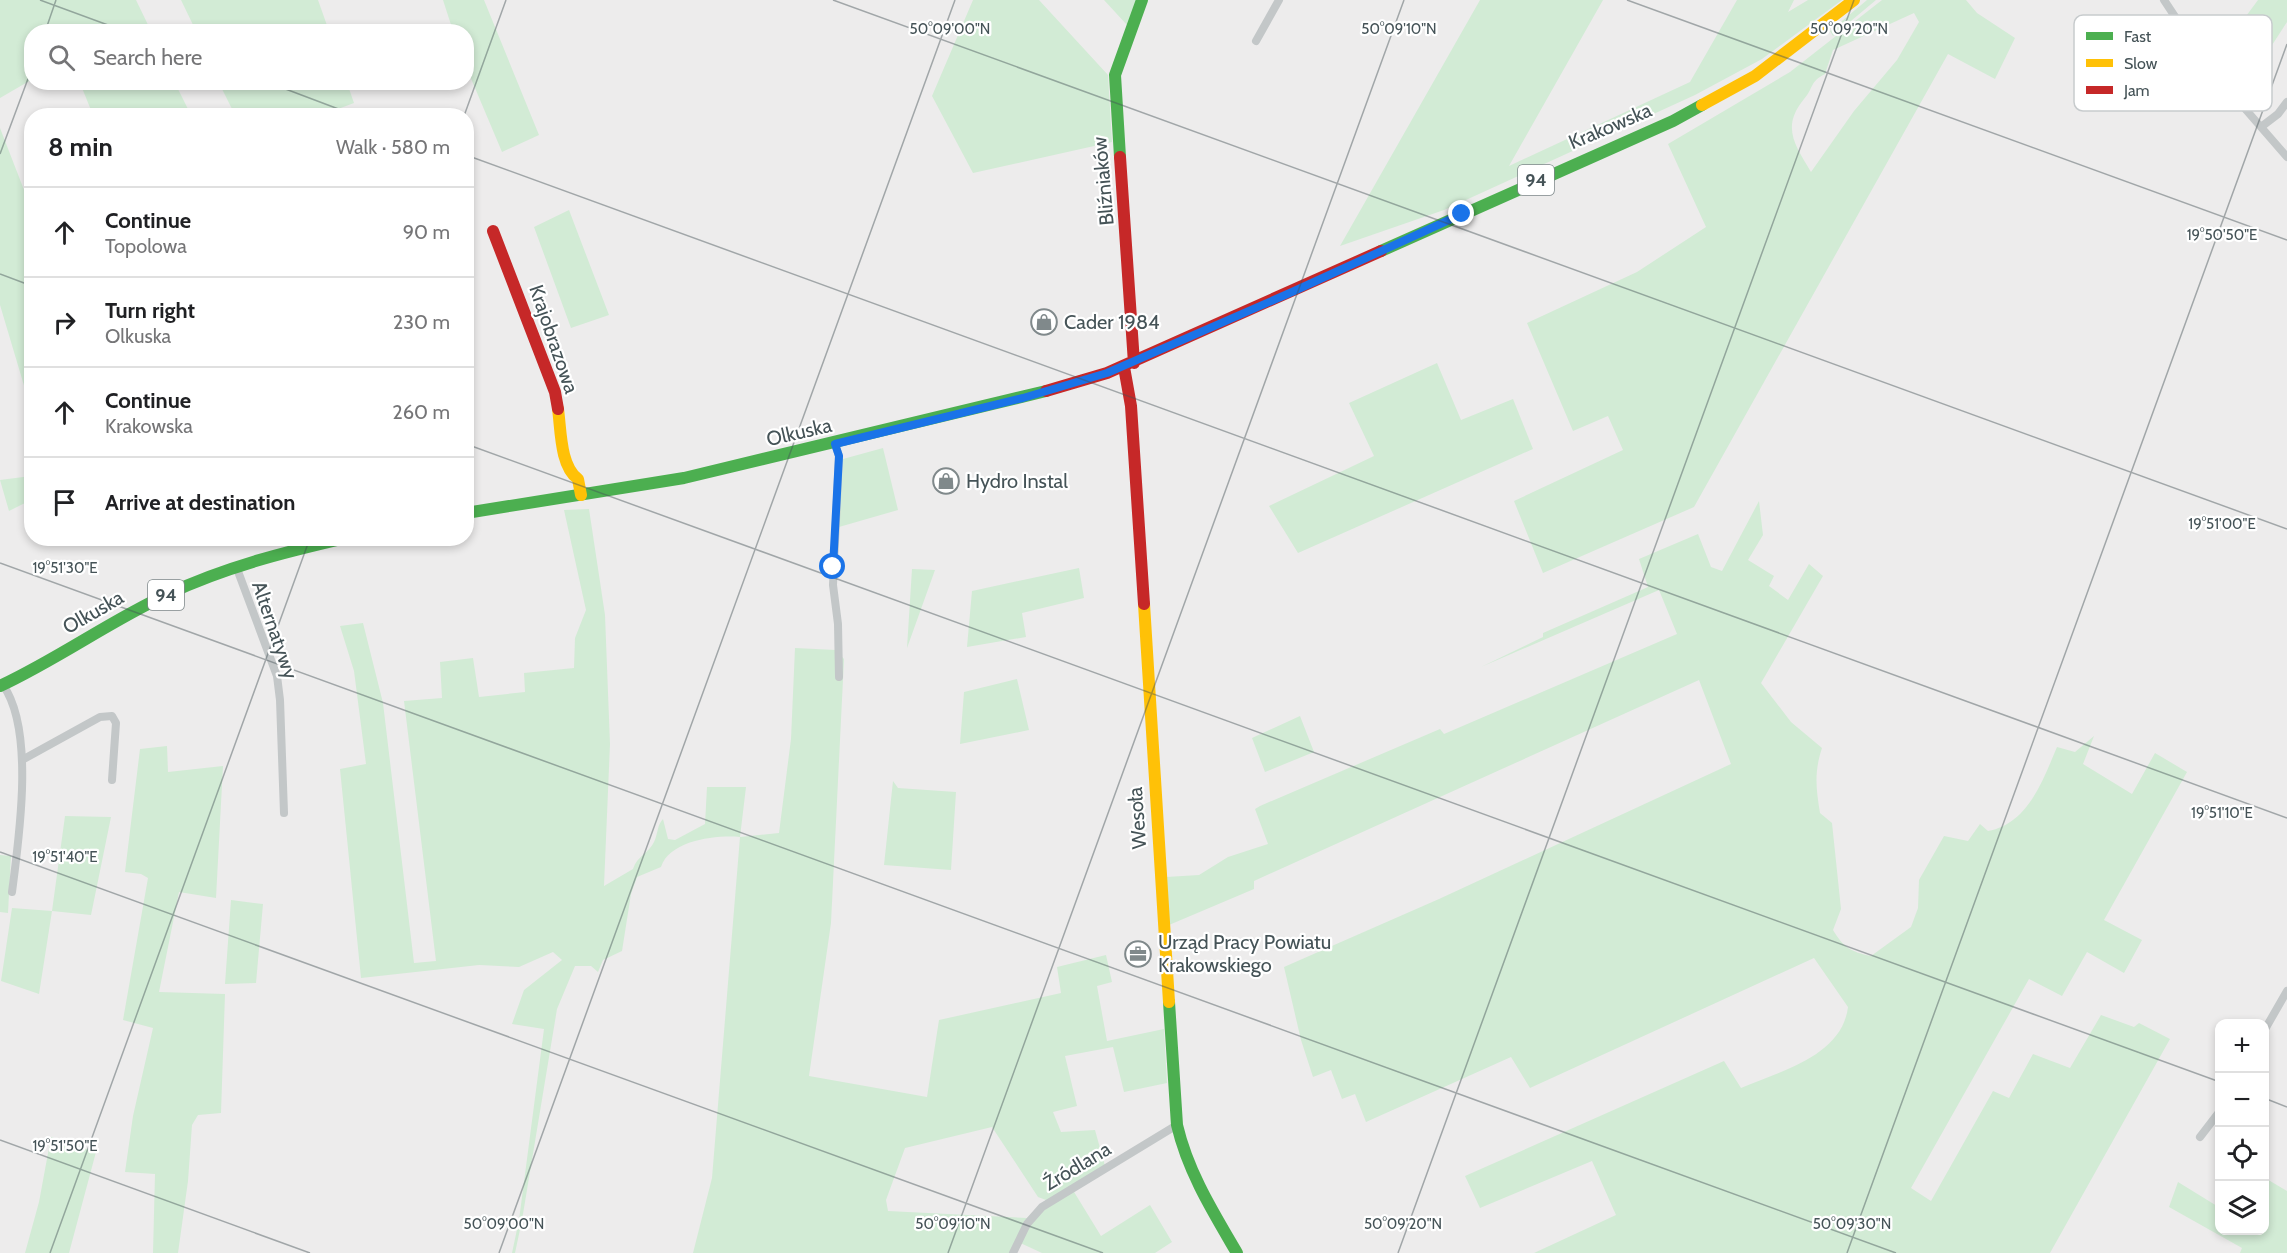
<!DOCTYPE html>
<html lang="en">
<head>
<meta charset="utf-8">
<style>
	:root { --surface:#fff; --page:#f6f6f6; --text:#202124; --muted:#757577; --line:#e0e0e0 }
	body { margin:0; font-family:Cabin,sans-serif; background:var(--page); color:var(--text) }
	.controls { position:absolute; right:18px; bottom:18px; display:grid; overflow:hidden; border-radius:12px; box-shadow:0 3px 9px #0003 }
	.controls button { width:54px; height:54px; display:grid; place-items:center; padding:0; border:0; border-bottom:2px solid var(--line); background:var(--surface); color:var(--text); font:30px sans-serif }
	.stop { position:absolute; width:18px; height:18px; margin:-14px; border:4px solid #1a73e8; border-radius:50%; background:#fff }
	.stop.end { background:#1a73e8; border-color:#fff; box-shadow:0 2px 6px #0008 }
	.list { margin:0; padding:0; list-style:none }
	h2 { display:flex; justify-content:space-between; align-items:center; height:78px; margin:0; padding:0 24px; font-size:26px }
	h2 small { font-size:20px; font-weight:400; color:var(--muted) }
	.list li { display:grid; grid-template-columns:39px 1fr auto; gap:18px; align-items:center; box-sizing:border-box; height:90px; padding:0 24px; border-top:2px solid var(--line) }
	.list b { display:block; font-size:22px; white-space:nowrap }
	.list p { margin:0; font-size:20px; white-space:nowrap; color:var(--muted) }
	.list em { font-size:20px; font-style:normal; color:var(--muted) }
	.icon { flex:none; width:33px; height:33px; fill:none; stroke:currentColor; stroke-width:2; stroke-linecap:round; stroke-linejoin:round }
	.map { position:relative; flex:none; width:2287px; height:1253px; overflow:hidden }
	.search { position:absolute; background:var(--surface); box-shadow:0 3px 9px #0003; left:24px; top:24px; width:450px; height:66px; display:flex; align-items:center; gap:15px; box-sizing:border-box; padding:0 21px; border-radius:24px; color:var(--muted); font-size:22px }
	.panel { position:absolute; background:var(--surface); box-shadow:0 3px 9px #0003; left:24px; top:108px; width:450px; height:438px; border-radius:24px }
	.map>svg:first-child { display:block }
	.green { fill:#d2ebd5; fill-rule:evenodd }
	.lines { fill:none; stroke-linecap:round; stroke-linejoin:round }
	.street { stroke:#c3c7c8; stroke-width:8 }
	.fast { stroke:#4caf50; stroke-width:12 }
	.slow { stroke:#ffc107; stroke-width:12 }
	.jam { stroke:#c62828; stroke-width:12 }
	.route { stroke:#1a73e8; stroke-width:8 }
	.ticks { fill:none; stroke:#455357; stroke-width:1.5; stroke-opacity:0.45 }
	.labels { text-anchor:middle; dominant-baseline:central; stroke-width:4.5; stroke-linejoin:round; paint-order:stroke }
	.shield { fill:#fff; stroke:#7d8789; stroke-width:1.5 }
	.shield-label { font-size:18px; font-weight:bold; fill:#455357 }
	.street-label { font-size:20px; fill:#455357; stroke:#fff }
	.poi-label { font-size:20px; fill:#455357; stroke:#fff; text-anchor:start }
	.key { fill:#fff; stroke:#c7cbcd; stroke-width:1.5 }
	.key-label { font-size:16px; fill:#455357 }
	.ticks-label { font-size:15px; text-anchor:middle; fill:#455357; stroke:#fff; stroke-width:4.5; stroke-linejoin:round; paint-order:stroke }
</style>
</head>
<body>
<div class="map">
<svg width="2287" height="1253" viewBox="0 0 2287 1253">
	<rect width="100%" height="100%" fill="#edecec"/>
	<path class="green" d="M0,0H136L151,31L32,32L31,64L26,67L31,80L0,98Z
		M181,0H318L329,31H196Z
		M443,0H484L539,135L502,152L467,69L466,32L453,31Z
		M973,0H1039L1108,75L1112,142L973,173L932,96Z
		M1104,0H1137L1127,25Z
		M1480,0H1603L1509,166L1690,82L1737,0H1794L1788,12L1808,0H1842L1762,59L1695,95L1444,210L1340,246Z
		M1867,0H1876L1833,36L1830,31Z
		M1882,0H1966L1977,13L2015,38L1995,79L1948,54L1694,507L1543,573L1514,501L1623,450L1608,416L1573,431L1527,323L1637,272L1706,227L1668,144L1790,72ZM1914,13L1919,22L1897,60L1854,111L1811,172C1795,145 1781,127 1804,99C1814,88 1809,82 1825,74L1833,50Z
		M2258,0H2287V22L2239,96L2212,62Z
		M80,83H175L191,115H93Z
		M219,83H347L354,103L322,115H235Z
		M0,128L31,208V409L0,305Z
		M569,210L609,315L571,328L534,227Z
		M1437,363L1461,420L1513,399L1533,449L1298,553L1269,506L1374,456L1349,403Z
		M883,448L898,510L839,527L843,459Z
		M31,476V515L25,503L9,511L0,480Z
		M1759,501L1763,535L1748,560L1774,576L1769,586L1788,600L1809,564L1823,576L1761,683L1791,722L1822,748C1814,772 1816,789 1820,813L1832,823L1841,909L1833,930C1843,947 1851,952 1871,956L1911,927L1918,908L1919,880L1944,836L1968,841L1980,824L1988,831C2028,824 2043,780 2057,747L2075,752L2094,736L2083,764L2132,794L2155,753L2187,772L2104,920L2142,940L2124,973L2087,952L2062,996L2029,979L1911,1188L1931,1201L1993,1091L2009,1098L2033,1054L2070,1068L2101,1015L2134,1027L2139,1023L2170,1039L2050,1253H1534L1616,1215L1592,1161L1480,1208L1465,1176L1724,1061L1741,1088C1781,1071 1842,1056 1848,1007L1814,958L1530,1088L1511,1057L1366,1122L1355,1094L1342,1099L1331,1070L1313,1077L1301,1040L1284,967L1439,899L1731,764L1699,680L1254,881V889L1169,925L1166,877L1199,875L1228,857L1268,844L1255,809L1260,806L1440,729L1444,734L1677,634L1659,590L1481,667L1543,637V633L1648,587L1639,559L1698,534L1711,567L1722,571Z
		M589,509L605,615L610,744L604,886L633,869C637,856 649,853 654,842C658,834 657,825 663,819L668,839L675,840L705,824L707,787H746L740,837L779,833L791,739L795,648L836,650L844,659L831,923L809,1076L927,1097L939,1020L1061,993L1057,967L1106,955L1112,982L1097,986L1107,1041L1164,1029L1167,1083L1124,1092L1113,1047L1065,1056L1077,1106L1053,1112L1061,1132L1095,1130L1105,1166L1071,1187L1101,1236L1150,1205L1172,1242L1155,1253H1042L1016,1241L1010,1253H693L712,1178L740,837C716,835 670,840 661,867L637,877L631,894L622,951L603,960L598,972L591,966H575L557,1009L522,1220L515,1253H512L519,1220L544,1029L512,1024L524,990L562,960L553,952L519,967L479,965L361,978L340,769L366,764L354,671L340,626L363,623L383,703L414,963L436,961L404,701L442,698L440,662L473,658L479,697L525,692L524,673L574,668L575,638L586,610L564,510ZM992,1127L1038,1197L1046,1200L1027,1218L888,1211L886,1200L905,1148Z
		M1079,568L1084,598L1022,613L1026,637L967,647L972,591Z
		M912,569L935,570L907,648Z
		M1017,679L1029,730L960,744L964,692Z
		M1300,716L1314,752L1265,772L1252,738Z
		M167,746L168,772L223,766L216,898L179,892L159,992L225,994L221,1113L198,1115L192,1125L188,1181L178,1253H153L155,1174L125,1172L133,1116L153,1028L123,1020L148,878L141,874L125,872L140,749Z
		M893,781L898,788L956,792L951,870L884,865Z
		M65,816L111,817L91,915L52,911L39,994L1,981L12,908L52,911Z
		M0,855L11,856L8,913L0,912Z
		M231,900L263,904L256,983L225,984Z
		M51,1137L96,1152L69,1253H25L39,1202Z
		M2265,1178L2287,1191V1253H2240L2242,1248L2169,1207L2178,1182L2217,1206L2219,1204L2220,1230H2264Z"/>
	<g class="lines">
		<path class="street" d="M2164,0L2207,65L2287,157
			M1256,41L1279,0
			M2261,127L2278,114L2287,102
			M835,444L839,456L833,585L838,624L839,677
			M236,566L277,676L280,700L284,813
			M3,685C35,730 19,838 12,892
			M22,760L100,717L112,716L116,723L112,780
			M2264,1031L2287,991
			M2200,1137L2220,1111
			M1013,1253L1027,1224L1042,1207L1177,1125"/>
		<path class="fast" d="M1120,157L1115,75L1142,0
			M1381,251L1673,121L1702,105
			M466,513L684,478L1046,391
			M0,686C58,659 110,621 168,594C225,567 285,552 346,538
			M1169,1002L1177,1125C1188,1172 1213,1212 1237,1253"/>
		<path class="slow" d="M1702,105L1755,76L1854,0
			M558,409C561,430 560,466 578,479L581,495
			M1144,604L1169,1002"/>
		<path class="jam" d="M1120,157L1134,363
			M493,231L555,392L558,409
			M1124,367L1131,406L1144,604
			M1046,391L1107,373L1381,251"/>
	</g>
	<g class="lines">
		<path class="route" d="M833,567L839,456L835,444L1023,398L1107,373L1292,292L1462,214"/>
	</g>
	<path class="ticks" d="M40,0L127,32M833,0L2287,529M1627,0L2287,240M45,32L56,0M267,82L357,116M464,116L506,0M0,154L32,68M466,155L2287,818M0,274L32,286M466,444L2220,1082M0,563L1896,1253M0,852L1103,1253M2264,1098L2287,1107M0,1140L310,1253M50,1253L310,538M499,1253L955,0M948,1253L1404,0M1398,1253L1854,0M1847,1253L2287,44"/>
	<defs>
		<g id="shop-ring" transform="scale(1.35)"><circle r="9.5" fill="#fff" stroke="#80898b" stroke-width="1.5"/><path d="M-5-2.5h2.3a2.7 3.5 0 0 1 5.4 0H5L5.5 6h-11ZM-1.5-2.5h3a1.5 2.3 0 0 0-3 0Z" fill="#80898b"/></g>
		<g id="office-ring" transform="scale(1.35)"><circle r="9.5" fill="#fff" stroke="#80898b" stroke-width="1.5"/><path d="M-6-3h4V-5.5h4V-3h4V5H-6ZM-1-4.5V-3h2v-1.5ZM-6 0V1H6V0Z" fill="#80898b"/></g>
	</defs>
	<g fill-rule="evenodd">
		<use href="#shop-ring" x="1044" y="322"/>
		<use href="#shop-ring" x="946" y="481"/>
		<use href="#office-ring" x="1138" y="954"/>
	</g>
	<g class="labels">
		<g class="shield">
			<rect x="1518" y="165" width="36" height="30" rx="4.5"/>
			<rect x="148" y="580" width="36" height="30" rx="4.5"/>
		</g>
		<g class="shield-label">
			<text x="1536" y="180">94</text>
			<text x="166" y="595">94</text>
		</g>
		<g class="street-label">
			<text transform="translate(1610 126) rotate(-23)">Krakowska</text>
			<text transform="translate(1103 181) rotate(-95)">Bliźniaków</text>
			<text transform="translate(554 339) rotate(71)">Krajobrazowa</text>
			<text transform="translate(799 432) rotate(-13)">Olkuska</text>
			<text transform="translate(93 612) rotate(-30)">Olkuska</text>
			<text transform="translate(275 630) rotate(71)">Alternatywy</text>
			<text transform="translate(1137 818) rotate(-94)">Wesoła</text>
			<text transform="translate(1077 1166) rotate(-31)">Źródlana</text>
		</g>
		<g class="poi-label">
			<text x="1064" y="322">Cader 1984</text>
			<text x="966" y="481">Hydro Instal</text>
			<text x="1158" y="942">Urząd Pracy Powiatu<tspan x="1158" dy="23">Krakowskiego</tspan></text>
		</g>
	</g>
	<rect x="2074" y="15" width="198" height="96" rx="9" class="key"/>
	<rect x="2086" y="32" width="27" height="8" fill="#4caf50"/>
	<rect x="2086" y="59" width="27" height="8" fill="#ffc107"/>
	<rect x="2086" y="86" width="27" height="8" fill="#c62828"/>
	<g class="key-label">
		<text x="2124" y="42">Fast</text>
		<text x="2124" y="69">Slow</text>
		<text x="2124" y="96">Jam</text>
	</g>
	<g class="ticks-label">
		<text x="950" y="34">50°09'00"N</text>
		<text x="1399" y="34">50°09'10"N</text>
		<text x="1849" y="34">50°09'20"N</text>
		<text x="2222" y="240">19°50'50"E</text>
		<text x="2222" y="529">19°51'00"E</text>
		<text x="65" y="573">19°51'30"E</text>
		<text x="2222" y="818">19°51'10"E</text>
		<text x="65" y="862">19°51'40"E</text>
		<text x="65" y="1151">19°51'50"E</text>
		<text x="504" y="1229">50°09'00"N</text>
		<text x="953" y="1229">50°09'10"N</text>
		<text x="1403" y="1229">50°09'20"N</text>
		<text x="1852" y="1229">50°09'30"N</text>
	</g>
</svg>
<div class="controls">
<button>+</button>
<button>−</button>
<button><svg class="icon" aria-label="locate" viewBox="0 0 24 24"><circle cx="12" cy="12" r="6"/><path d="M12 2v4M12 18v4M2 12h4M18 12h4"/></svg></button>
<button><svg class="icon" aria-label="layers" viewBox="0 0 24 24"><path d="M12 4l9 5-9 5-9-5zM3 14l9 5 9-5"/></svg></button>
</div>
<div class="stop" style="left:833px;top:567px"></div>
<div class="stop end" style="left:1462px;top:214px"></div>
<div class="search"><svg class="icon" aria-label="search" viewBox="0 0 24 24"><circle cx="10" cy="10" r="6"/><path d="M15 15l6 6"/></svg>Search here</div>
<section class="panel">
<h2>8 min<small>Walk · 580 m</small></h2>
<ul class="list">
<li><svg class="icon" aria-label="ahead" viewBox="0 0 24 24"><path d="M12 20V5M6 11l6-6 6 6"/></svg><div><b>Continue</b><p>Topolowa</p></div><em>90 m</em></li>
<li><svg class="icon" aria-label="right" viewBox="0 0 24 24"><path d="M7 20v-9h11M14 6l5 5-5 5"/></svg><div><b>Turn right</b><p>Olkuska</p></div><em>230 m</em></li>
<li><svg class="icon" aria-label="ahead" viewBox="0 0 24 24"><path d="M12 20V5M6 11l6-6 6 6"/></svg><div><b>Continue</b><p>Krakowska</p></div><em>260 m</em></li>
<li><svg class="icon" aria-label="arrive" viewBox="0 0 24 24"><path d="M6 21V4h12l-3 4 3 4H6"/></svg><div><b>Arrive at destination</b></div></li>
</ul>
</section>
</div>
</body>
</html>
